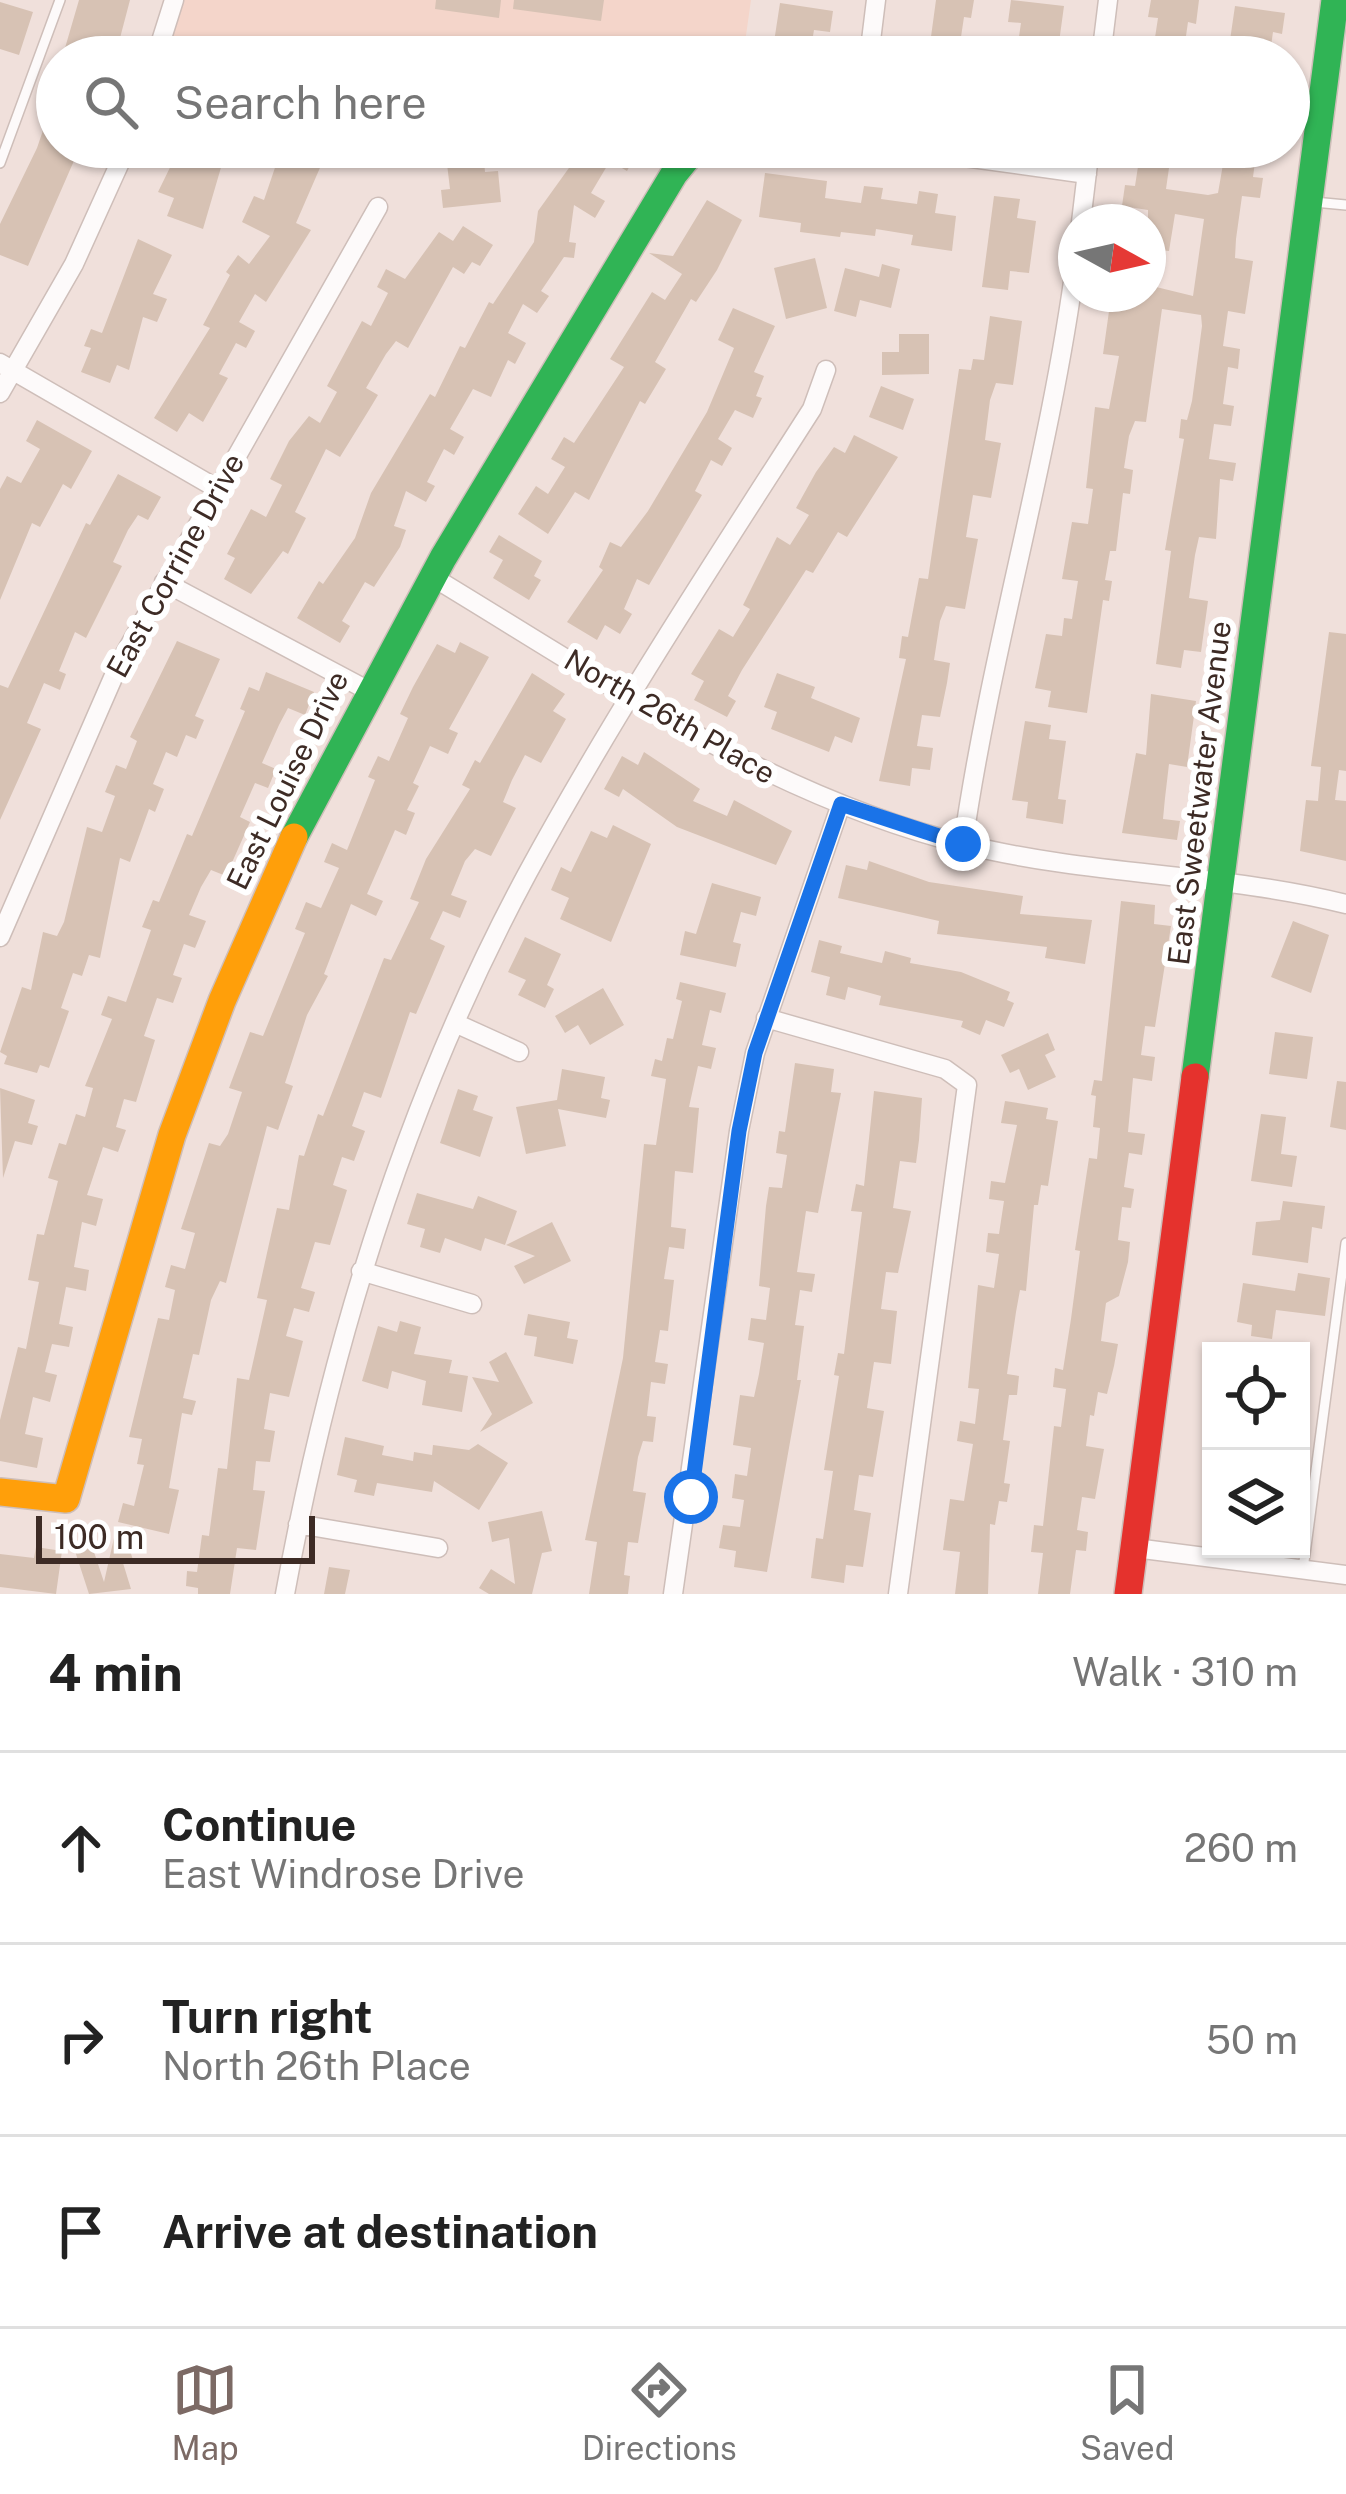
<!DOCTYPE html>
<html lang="en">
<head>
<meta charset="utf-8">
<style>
	:root { --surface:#fff; --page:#f2f2f2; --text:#222; --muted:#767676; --line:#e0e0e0; --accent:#7c6a65 }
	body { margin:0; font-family:"Public Sans",sans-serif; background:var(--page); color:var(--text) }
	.controls { position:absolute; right:36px; bottom:36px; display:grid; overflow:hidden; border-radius:0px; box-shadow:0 3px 9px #0004 }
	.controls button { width:108px; height:108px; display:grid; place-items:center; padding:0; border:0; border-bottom:3px solid var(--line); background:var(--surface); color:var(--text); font:60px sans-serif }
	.compass { position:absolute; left:1058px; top:204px; width:108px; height:108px; border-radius:50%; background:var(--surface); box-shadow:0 3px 9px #0004; rotate:98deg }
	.scale { position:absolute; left:36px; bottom:30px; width:279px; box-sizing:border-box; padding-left:12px; border:6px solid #3d2b25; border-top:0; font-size:33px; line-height:42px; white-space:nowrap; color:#3d2b25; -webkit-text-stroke:9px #fff; paint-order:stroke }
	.stop { position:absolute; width:36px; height:36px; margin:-27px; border:9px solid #1a73e8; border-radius:50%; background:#fff }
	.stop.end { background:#1a73e8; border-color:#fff; box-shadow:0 3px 12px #0008 }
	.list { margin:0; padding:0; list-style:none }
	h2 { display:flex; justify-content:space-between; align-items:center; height:156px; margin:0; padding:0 48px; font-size:51px }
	h2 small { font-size:39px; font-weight:400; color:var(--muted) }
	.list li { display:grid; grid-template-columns:78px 1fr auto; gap:36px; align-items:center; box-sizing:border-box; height:192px; padding:0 48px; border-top:3px solid var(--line) }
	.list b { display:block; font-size:45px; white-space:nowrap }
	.list p { margin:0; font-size:39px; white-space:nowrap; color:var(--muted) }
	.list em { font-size:39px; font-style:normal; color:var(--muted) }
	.icon { flex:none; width:66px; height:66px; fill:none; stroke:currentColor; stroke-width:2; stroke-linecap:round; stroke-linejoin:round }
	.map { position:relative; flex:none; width:1346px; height:1594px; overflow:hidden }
	.search { position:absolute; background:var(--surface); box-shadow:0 3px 9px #0004; left:36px; right:36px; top:36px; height:132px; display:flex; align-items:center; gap:30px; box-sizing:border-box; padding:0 42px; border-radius:66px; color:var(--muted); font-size:45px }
	.sheet { height:732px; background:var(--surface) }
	nav { display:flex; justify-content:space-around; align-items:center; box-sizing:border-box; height:168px; border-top:3px solid var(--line); background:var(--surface); font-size:33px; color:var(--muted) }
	nav a { display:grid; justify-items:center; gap:6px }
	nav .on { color:var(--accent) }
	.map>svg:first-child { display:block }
	.built { fill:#f4d5ca }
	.building { fill:#d7c2b4 }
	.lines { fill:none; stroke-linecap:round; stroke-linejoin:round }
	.lane-casing { stroke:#cebeb9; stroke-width:12 }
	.street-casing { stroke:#cebeb9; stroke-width:21 }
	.fast-casing { stroke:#cebeb9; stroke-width:30 }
	.slow-casing { stroke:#cebeb9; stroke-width:30 }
	.jam-casing { stroke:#cebeb9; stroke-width:30 }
	.lane { stroke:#fdfafa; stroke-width:9 }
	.street { stroke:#fdfafa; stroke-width:18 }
	.fast { stroke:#30b455; stroke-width:27 }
	.slow { stroke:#ff9f0a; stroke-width:27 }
	.jam { stroke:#e5322d; stroke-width:27 }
	.route { stroke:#1a73e8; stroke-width:15 }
	.labels { text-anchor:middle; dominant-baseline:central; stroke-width:12; stroke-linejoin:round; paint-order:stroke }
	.street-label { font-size:30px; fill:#3d2b25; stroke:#fff }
</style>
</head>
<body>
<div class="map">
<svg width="1346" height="1594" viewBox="0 0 1346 1594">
	<rect width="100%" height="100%" fill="#f0e0db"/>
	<path class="built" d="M174,0H751L743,57H212L159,47Z"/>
	<path class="building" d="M79,0H130L115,57L65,48Z
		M436,0H501L499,18L435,9Z
		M514,0H604L601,21L513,9Z
		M936,0H974L971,18L964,17L958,57H912L914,42L930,44Z
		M1011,0L1064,6L1057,57H1016L1021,23L1008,22Z
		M1151,0H1199L1196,24L1188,22L1183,57H1152L1158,18L1148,17Z
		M0,2L33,12L19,55L0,49Z
		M780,3L833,11L830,32L814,30L811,48L774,42Z
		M1235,6L1285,13L1282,34L1273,32L1270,53L1229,47Z
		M55,95L57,147H80L28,266L0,255V224L37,148Z
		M180,147H227L203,229L167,216L174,198L158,192Z
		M282,147H329L296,223L311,230L266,302L255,294L239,322L255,331L246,348L236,343L219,374L228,378L203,422L189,413L177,432L154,418L210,328L203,325L230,275L226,272L238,255L249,264L270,236L242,222L254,196L264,200Z
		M584,147H640L627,171L610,161L591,193L605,201L595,218L574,205L569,242L576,243L574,258L564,257L541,291L549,296L537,313L523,304L508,333L526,343L515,364L508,360L491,397L473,389L450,429L464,437L454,455L444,449L427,482L435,486L426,502L406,491L394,526L406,530L400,547L374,587L365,582L342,621L350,626L340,643L297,618L319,581L323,584L355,538L371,493L430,394L435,397L460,346L465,348L489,302L493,304L534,242L538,211Z
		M1141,147H1172L1166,189L1208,195L1218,193L1226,147H1257L1253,177L1263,178L1260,198L1242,196L1236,239L1235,258L1253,261L1245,314L1228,311L1223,346L1240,349L1238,369L1228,367L1223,404L1234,406L1231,426L1214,424L1209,459L1236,463L1233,481L1220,479L1216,539L1199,537L1195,555L1189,598L1208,601L1201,652L1184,650L1181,668L1156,664L1171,551L1165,550L1184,439L1179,438L1181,419L1187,420L1192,401L1202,326L1201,315L1162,309L1146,422L1135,421L1129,436L1124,468L1133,470L1130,494L1123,493L1116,551H1110L1105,580L1112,581L1109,601L1103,600L1087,713L1048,707L1051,691L1035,688L1046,634L1062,636L1064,618L1072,619L1078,581L1062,579L1072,522L1088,524L1093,489L1086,488L1095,407L1109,409L1119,356L1103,354L1111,297L1148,294V285L1193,296L1204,219L1175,214L1169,251L1148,249V210L1122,206L1125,185L1135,186Z
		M484,160L485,172L498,171L501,202L443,208L441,190L450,189L447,164Z
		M765,173L827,181L825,198L861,203L864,186L883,188L881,199L917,204L919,191L938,194L935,213L956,216L952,251L911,245L913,235L876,229L875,236L841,232L840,237L800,232L801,223L759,217Z
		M994,196L1020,199L1017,218L1036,221L1029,273L1010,271L1008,290L982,287Z
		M707,200L742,220L717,270L696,302L691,299L655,362L666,369L645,404L640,401L589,500L575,492L548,534L518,514L536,486L548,494L565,467L551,459L564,437L574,443L624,367L610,359L652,292L665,300L682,274L649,253L673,256Z
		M463,226L493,245L480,266L472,262L464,274L453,267L408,348L396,341L386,354L366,388L378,395L369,410L340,457L326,449L295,512L306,518L288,554L283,551L251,594L224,579L235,558L227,554L251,509L266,517L282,485L270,479L289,441L309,416L320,423L337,392L327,386L362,321L371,326L388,293L377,287L386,269L405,279L439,232L453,241Z
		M138,239L172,255L153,294L167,299L157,322L143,317L129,370L117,365L110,383L81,372L91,348L84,346L91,329L102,333Z
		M815,258L827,308L786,319L774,268Z
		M882,264L900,269L891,308L860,300L856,317L834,311L845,268L879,277Z
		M733,308L775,326L754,372L764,376L756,396L762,398L753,418L735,410L718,439L732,448L722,466L711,460L695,491L702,495L649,585L637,579L624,609L632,614L620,634L605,625L597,640L567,622L603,570L599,567L610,542L621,547L648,511L707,412L734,348L718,340Z
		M990,316L1022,321L1016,365L1013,385L996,383L990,400L985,440L1001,443L991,498L973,495L966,537L978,539L965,609L946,606L940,621L934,660L950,663L947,683L940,717L922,715L917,746L933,748L930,770L912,768L910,786L879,781L906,659L899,658L902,636L908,637L919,578L928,579L959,369L971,370L973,359L984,360Z
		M899,334H929V374L882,375V352H899Z
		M881,386L914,399L903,430L869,417Z
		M37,420L92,451L71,489L63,484L40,527L32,523L0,600V489L7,476L21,483L40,449L26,441Z
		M854,435L898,457L847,537L838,532L813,573L806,570L742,670L728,696L736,701L727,717L694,700L704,681L691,674L719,629L733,637L750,609L743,605L777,537L790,545L809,515L796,508L816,472L834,447L845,453Z
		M118,474L161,497L148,520L138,515L128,530L113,562L122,566L86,638L75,632L59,671L66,674L60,690L44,683L27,723L41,729L0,820V685L8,688L86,523L90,525Z
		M499,535L542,561L534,576L541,580L529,600L493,578L503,560L489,552Z
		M1329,632L1346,634V771L1339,770L1335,800L1346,801V861L1300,851L1306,800L1318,801L1321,767L1311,766Z
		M177,641L220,659L195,716L204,720L196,739L186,735L177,757L166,752L153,784L164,789L155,812L149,809L130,862L120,858L100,958L89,955L82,976L73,973L61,1008L69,1011L49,1068L40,1065L37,1073L4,1064L7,1056L0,1052L22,987L31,990L43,932L57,936L64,922L87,827L102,832L115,796L105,792L116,765L126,769L137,741L130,737Z
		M460,642L489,657L449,729L458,733L448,754L430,746L413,783L419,786L407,810L415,813L406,835L395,830L367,894L383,901L376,916L351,904L324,974L328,976L307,1015L285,1083L293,1086L278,1130L267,1126L226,1283L220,1281L211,1300L199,1355L193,1354L183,1398L196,1401L192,1415L182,1413L169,1488L179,1490L169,1534L118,1522L123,1503L134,1506L144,1465L137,1464L142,1439L129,1437L158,1318L169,1320L175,1290L165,1287L171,1265L185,1269L195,1233L181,1229L209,1143L220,1146L228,1134L242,1092L229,1088L250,1032L263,1036L305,933L295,929L306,902L321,908L339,868L324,862L332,843L347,850L375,780L368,777L378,756L389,761L408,718L400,714L413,687L437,644L455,653Z
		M266,672L314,692L305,715L288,708L279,725L262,763L276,769L268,788L255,783L240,817L250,822L226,876L211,870L201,887L189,915L206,921L195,948L184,944L173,975L182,978L173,1003L157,998L144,1036L155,1040L136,1102L124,1099L116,1127L126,1130L118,1152L103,1147L87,1195L103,1199L96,1226L82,1222L74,1267L89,1270L86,1291L66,1287L59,1324L73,1327L69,1347L52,1344L45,1372L57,1375L50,1402L33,1397L25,1434L43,1438L37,1468L0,1461V1420L18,1347L26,1349L39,1282L28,1280L37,1234L44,1235L58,1181L48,1178L59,1143L66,1145L76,1114L85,1117L93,1088L85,1086L112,1019L101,1015L108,996L126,1002L151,930L142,927L153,900L159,902L187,834L192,836L245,711L240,709L249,687L259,691Z
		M532,673L565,694L553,711L566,719L541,763L525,755L512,780L503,802L516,808L491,856L475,849L465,861L451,895L467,901L460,918L443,911L430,939L445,946L416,1014L410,1012L381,1098L364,1092L352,1126L365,1131L354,1161L342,1157L333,1185L347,1190L330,1245L315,1242L301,1288L315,1292L309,1312L294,1308L286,1336L303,1341L289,1397L270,1393L264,1429L275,1431L270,1462L256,1461L253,1490L265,1491L256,1550L237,1548L230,1594H198V1588L186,1586L187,1571L197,1572L202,1535L209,1536L218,1468L227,1469L237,1378L249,1380L267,1300L257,1298L277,1208L289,1210L299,1155L304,1156L318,1114L323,1116L384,958L391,960L419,902L410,899L426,859L470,789L462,785L475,760L480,763Z
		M777,673L815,687L811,698L860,718L852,743L835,736L829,752L771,729L777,712L764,707Z
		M1151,694L1196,701L1187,767L1169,764L1165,798L1163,819L1180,821L1177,840L1122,833L1136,753L1146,755Z
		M1025,721L1051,725L1049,739L1066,741L1058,799L1066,800L1063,824L1026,818L1028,802L1012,800Z
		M644,752L700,789L693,801L727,816L734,800L792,831L776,865L677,827L623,789L619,797L604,789L622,756L638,765Z
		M613,825L651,844L611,942L560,919L569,898L551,890L561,867L571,872L591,831L607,838Z
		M869,861L929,882L1023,896L1020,914L1092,920L1085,964L1045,958L1047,947L937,934L939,921L838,898L846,865L867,870Z
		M712,883L761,897L756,916L741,912L733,942L741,944L736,967L680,955L685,931L696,934Z
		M1121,901L1155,905L1154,924L1171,926L1155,1027L1145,1026L1141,1055L1155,1057L1152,1081L1133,1078L1128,1132L1145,1134L1142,1155L1129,1153L1124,1187L1134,1189L1131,1208L1122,1207L1118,1240L1130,1242L1128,1262L1119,1296L1106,1303L1101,1341L1118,1344L1114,1366L1107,1394L1098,1392L1094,1416L1090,1415L1086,1446L1104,1449L1095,1499L1082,1497L1077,1530L1088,1532L1086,1551L1076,1550L1070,1594H1038L1043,1553L1031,1552L1034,1525L1043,1526L1054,1426L1061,1427L1066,1389L1053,1387L1055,1368L1063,1370L1071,1319L1080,1251L1075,1250L1089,1158L1097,1159L1100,1128L1093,1127L1096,1096L1091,1095L1094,1080L1102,1081Z
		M1293,921L1329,935L1311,993L1271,977Z
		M525,937L561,954L547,985L554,989L545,1008L518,995L526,980L508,972Z
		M819,940L842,946L840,953L882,963L885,951L911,958L910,963L961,972L1010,992L1007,1000L1014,1003L1004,1027L986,1020L980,1035L961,1027L963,1021L879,1005L881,996L848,987L845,1000L826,995L830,977L811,972Z
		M680,982L726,993L721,1013L710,1010L702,1045L716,1048L711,1069L698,1066L689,1107L699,1108L693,1173L675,1171L671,1227L686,1229L684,1249L669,1247L664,1279L674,1280L668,1331L660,1330L655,1362L668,1364L665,1384L651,1382L647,1416L656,1417L653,1442L643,1441L638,1457L633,1491L646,1493L638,1543L628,1542L624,1575L630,1576L628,1594H589L597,1542L585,1540L623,1358L644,1144L656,1145L666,1079L651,1076L655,1059L662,1061L667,1038L673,1039L682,1001L676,999Z
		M603,988L624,1025L590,1045L578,1025L565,1033L555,1016Z
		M1275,1032L1313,1037L1307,1079L1269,1074Z
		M1048,1033L1055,1050L1045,1055L1056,1077L1028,1090L1019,1069L1010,1073L1001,1055Z
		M795,1063L834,1069L831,1092L841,1093L818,1213L806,1211L797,1272L815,1274L812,1292L800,1290L795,1325L804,1326L797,1380H801L767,1572L734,1567L736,1551L719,1548L723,1525L740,1527L744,1500L732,1498L735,1474L747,1476L751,1448L733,1445L740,1395L754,1397L759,1374L764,1343L748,1340L751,1318L766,1320L770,1288L759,1286L766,1206L769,1187L782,1188L787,1155L776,1153L779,1131L785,1132Z
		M562,1069L605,1077L601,1098L610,1100L606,1118L558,1109L566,1146L526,1154L516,1107L557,1100Z
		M1337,1081L1346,1082V1130L1330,1127Z
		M0,1088L35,1100L28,1123L38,1126L32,1145L15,1141L3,1178Z
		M458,1089L478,1096L473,1110L493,1117L480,1157L440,1143Z
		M874,1091L922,1098L919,1140L916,1163L900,1161L893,1208L911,1211L898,1273L886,1272L881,1309L897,1311L891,1364L874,1362L867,1408L884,1411L873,1477L859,1475L854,1510L871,1513L863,1567L846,1565L844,1583L811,1578L816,1538L823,1539L833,1471L824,1470L839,1376L834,1375L838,1353L844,1354L862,1212L851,1211L856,1184L864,1186Z
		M1005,1101L1048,1108L1046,1119L1058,1121L1048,1186L1041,1185L1038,1205H1034L1026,1291L1020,1290L1016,1312L1007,1374L1019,1376L1017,1395H1009L1003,1440L1010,1441L1004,1483L1010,1484L1007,1502L999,1501L995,1525L990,1524L988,1594H955L960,1552L943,1550L950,1499L964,1501L973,1444L957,1441L960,1421L975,1424L979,1389L968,1388L978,1285L994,1288L999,1254L986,1252L988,1233L999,1234L1004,1201L989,1199L991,1181L1005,1183L1017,1125L1001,1123Z
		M1261,1114L1286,1117L1281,1154L1297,1156L1292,1187L1251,1181Z
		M417,1193L473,1209L478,1196L517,1211L505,1245L485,1238L481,1251L445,1238L440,1253L420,1247L425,1229L407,1224Z
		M1283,1201L1325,1206L1322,1229L1312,1227L1308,1263L1252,1255L1256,1222L1280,1220Z
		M552,1222L571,1261L524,1284L514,1266L535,1256L506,1245Z
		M1298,1273L1330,1278L1325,1316L1276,1310L1272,1339L1251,1336L1252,1325L1237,1322L1243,1283L1295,1291Z
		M528,1314L570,1322L567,1338L578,1340L573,1364L534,1356L537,1337L524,1335Z
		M400,1321L421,1327L414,1354L452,1360L449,1373L468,1376L462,1412L422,1405L426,1381L392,1371L388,1389L362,1381L378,1326L397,1332Z
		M506,1352L533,1403L480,1432L492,1414L472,1377L499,1382L489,1362Z
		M345,1437L384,1446L382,1455L413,1461L414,1452L432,1455L433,1445L469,1450L478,1444L508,1463L479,1510L434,1481L432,1492L377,1483L374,1496L354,1492L357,1480L337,1475Z
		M542,1511L552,1551L542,1553L532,1594H489L479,1588L491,1569L515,1584L509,1538L492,1542L488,1522Z
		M114,1538L116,1545L127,1541L133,1560L123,1563L131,1589L89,1594L74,1548L91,1543L104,1582Z
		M36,1547L62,1551L56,1594L0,1587V1554L34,1558Z
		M329,1567L350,1570L345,1594H324Z"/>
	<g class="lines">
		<g class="lane-casing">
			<path id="lane" d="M0,163L60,0
				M1314,202L1346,205
				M1303,1569L1346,1243"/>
		</g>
		<g class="street-casing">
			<path id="street" d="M156,57L174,0
				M869,57L876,0
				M1101,57L1108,0
				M891,147L1087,174
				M1081,222L1090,147
				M0,363L216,488
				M0,393L74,264L127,147
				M431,576C602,679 770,797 967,845C1092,876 1222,873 1346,904
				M164,582L367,690
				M963,844C991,648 1050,458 1076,260
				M0,937L119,664L378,207
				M766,1018L945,1069L967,1085L898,1594
				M455,1023L519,1052
				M361,1271L472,1304
				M298,1524L438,1548
				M1135,1548L1346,1575
				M285,1594C331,1343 406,1099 527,874C614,714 714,562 812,409L826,370
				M673,1594L739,1131L755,1053L841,804"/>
		</g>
		<g class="fast-casing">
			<path id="fast" d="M294,837L443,558L674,174L696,147
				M1195,1077L1335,0"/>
		</g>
		<g class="slow-casing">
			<path id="slow" d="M0,1492L66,1499L172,1135L222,1001L294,837"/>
		</g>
		<g class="jam-casing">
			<path id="jam" d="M1128,1594L1195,1077"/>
		</g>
		<use href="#lane" class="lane"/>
		<use href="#street" class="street"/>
		<use href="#fast" class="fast"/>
		<use href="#slow" class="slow"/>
		<use href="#jam" class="jam"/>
	</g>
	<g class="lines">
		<path class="route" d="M691,1497L739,1131L755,1053L841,804L963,844"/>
	</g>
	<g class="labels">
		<g class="street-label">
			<text transform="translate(175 565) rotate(-61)">East Corrine Drive</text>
			<text transform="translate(670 716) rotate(30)">North 26th Place</text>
			<text transform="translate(287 780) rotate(-64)">East Louise Drive</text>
			<text transform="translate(1199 793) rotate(-83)">East Sweetwater Avenue</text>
		</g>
	</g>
</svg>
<div class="controls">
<button><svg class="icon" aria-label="locate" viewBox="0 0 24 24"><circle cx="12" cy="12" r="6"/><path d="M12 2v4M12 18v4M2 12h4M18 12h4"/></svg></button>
<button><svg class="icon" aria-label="layers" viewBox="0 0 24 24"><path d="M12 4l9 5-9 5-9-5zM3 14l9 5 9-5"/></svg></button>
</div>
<svg class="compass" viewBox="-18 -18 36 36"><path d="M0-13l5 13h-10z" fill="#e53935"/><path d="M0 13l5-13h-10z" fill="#767676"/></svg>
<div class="scale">100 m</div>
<div class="stop" style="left:691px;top:1497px"></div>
<div class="stop end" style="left:963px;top:844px"></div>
<div class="search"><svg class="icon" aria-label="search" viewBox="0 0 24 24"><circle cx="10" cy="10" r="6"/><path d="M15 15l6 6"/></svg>Search here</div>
</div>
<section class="sheet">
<h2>4 min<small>Walk · 310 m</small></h2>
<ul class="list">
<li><svg class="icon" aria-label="ahead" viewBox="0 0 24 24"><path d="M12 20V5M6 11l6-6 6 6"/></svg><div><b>Continue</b><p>East Windrose Drive</p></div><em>260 m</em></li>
<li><svg class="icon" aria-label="right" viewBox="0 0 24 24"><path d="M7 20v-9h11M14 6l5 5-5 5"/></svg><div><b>Turn right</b><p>North 26th Place</p></div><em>50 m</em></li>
<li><svg class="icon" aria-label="arrive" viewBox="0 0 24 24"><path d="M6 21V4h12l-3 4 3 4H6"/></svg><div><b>Arrive at destination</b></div></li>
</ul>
</section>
<nav>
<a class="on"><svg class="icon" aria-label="map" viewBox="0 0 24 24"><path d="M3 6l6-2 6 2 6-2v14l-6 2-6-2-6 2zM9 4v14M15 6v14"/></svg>Map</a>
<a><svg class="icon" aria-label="directions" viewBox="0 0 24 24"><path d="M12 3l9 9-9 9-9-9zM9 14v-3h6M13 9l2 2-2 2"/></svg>Directions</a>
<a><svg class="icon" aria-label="saved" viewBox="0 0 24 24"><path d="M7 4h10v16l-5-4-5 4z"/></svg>Saved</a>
</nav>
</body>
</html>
